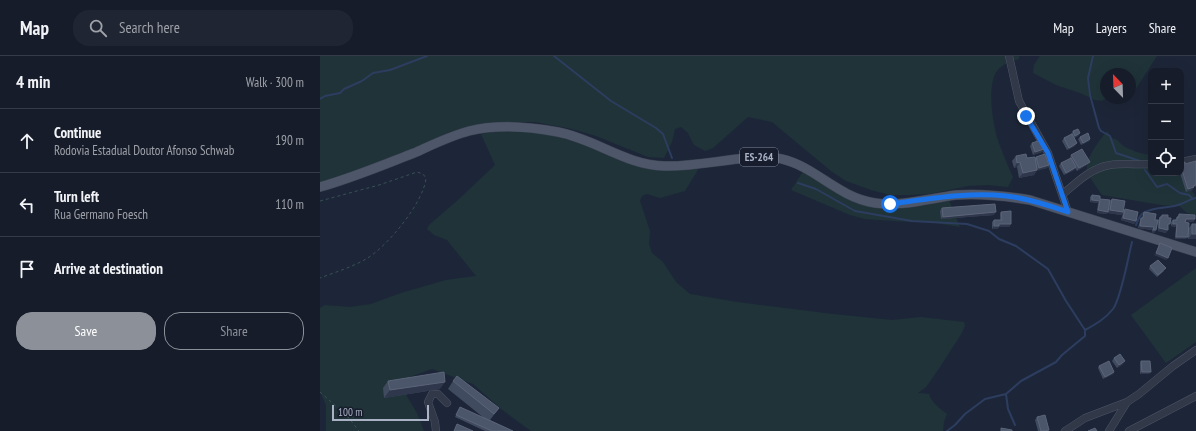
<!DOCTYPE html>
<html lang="en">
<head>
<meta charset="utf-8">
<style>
	:root { --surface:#161c2a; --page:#1f2532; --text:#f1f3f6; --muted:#9ea1a8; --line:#353a47; --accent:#8c9099 }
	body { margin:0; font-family:"PT Sans Narrow",sans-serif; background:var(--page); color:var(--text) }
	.controls { position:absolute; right:12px; top:12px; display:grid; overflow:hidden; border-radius:8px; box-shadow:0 4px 16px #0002 }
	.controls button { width:36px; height:36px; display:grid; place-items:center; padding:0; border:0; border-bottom:1px solid var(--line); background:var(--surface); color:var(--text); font:20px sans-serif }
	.compass { position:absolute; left:780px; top:12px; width:36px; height:36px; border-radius:50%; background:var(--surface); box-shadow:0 4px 16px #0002; rotate:337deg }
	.scale { position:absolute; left:12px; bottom:10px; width:97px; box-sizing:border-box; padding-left:4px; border:2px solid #aab2c5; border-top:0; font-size:11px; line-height:14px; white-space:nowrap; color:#aab2c5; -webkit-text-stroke:3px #171d2c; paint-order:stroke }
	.stop { position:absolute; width:12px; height:12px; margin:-9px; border:3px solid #1a73e8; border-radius:50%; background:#fff }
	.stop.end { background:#1a73e8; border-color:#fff; box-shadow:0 1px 4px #0008 }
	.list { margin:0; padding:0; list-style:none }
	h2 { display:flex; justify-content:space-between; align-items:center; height:52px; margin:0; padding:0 16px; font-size:17px }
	h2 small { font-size:13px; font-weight:400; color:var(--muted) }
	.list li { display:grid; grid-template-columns:26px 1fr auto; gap:12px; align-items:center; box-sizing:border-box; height:64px; padding:0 16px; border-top:1px solid var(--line) }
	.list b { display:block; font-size:15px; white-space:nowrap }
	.list p { margin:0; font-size:13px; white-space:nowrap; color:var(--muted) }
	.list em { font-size:13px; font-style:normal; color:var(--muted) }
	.actions { display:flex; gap:8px; padding:12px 16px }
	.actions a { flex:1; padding:9px 0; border:1px solid var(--accent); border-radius:16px; text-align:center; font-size:14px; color:var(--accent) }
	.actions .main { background:var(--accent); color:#fff }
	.icon { flex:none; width:22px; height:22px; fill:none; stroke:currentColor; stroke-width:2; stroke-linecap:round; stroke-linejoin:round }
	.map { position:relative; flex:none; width:876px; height:375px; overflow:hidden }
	header { display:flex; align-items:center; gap:24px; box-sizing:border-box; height:56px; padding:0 20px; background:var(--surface); border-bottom:1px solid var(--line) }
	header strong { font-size:19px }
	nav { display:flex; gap:22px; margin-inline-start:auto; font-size:14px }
	.search { width:280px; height:36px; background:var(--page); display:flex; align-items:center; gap:10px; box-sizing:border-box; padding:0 14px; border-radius:16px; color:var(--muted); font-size:15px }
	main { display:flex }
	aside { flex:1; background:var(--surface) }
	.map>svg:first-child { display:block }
	.green { fill:#1f3339 }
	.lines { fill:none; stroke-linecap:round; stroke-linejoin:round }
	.stream { stroke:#2d3d5f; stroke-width:2 }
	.minor-casing { stroke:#4e5566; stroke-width:8 }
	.major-casing { stroke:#3a4151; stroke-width:10 }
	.path { stroke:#394f53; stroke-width:1; stroke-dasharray:3 3; stroke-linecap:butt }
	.minor { stroke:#313848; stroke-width:7 }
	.major { stroke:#4e5769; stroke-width:9 }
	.wall { fill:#414b60 }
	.shaded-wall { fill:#2e374b }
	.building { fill:#4c566b; stroke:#5b6479 }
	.route { stroke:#1a73e8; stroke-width:5 }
	.labels { text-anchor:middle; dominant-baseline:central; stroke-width:3; stroke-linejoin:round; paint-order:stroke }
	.shield { fill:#171d2c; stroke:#7e8597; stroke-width:1 }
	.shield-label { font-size:11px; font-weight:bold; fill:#aab2c5 }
</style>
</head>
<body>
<header>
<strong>Map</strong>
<div class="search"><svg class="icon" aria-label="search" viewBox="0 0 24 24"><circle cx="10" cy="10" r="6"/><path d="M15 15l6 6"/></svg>Search here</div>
<nav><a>Map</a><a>Layers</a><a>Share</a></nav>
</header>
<main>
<aside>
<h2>4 min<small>Walk · 300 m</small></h2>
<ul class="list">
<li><svg class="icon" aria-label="ahead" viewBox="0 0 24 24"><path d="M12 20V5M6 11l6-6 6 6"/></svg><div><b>Continue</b><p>Rodovia Estadual Doutor Afonso Schwab</p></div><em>190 m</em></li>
<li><svg class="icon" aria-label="left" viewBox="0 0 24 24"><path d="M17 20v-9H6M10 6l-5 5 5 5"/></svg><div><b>Turn left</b><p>Rua Germano Foesch</p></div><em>110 m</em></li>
<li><svg class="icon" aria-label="arrive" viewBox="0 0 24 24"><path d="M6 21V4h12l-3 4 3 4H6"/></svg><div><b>Arrive at destination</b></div></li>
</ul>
<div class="actions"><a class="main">Save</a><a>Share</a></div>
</aside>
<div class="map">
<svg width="876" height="375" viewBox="0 0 876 375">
	<rect width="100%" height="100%" fill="#1d2638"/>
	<path class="green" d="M0,0H699V3C691,6 682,8 677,15C666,30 673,73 680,90C684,100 688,111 693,121L688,131L668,129L648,130L609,138L589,139H570L551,134L526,125L511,115L452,66L428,61L393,92L385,95L374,89L368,77L361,71L355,73L352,86L344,102L328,101L276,80L252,73L215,66H177L165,67L130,76L97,91L0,129Z
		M720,0H837L814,36H810V18H786V42H787L782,45L775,44L760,37L736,29L713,17L714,9Z
		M178,75H202L238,79L295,98L379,112L365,135L340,142L327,138L322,140L320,145L330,175L329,188L332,197L343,206L356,226L370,238L417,246L513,258L572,264L601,261L644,266L645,270L640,280L618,314L606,331L598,337L609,338C612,347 620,353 627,358L624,366L623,375H211L181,353L153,328L112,313L84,323L85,337L97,357L104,375H6V349L0,336V252L5,249L30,251L51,248L81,237L126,224L156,220L127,184L114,179L107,173L109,169L138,144L175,109L161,78Z
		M787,75L792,82C798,83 800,88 805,91C813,95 822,98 831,99V117H860L876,141V159L867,157L859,150L841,149L782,139C778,133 768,120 767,114C765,102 780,84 787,75Z
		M486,111L549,144H629L640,171L603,165L589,166L545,163L530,159L471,134Z
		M876,212V286L846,307L811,259Z"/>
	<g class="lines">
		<path class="stream" d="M234,0L291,45L336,72L343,78L352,102
			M773,0L768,22L770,39L779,72L781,75L790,80L796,97L820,105
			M0,43L5,40L20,37L24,33L42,25L53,17L70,14L107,0
			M825,114L837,131L847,128L860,137L869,139L872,142
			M478,127L496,133L535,155L592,165L647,168L669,175L679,183L696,190L728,213L746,245L765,274V280L742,299L736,306L701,325L686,338L665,343L645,358L635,369L627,375
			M816,169C817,166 819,161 822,158C832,150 849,153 861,148C866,146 870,143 876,142
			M765,274C776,268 785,263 793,253C801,242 808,202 812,186
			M686,338L688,353L695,369"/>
		<g class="minor-casing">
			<path id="minor" d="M689,0L699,45L728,97L748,156
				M861,106L876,103
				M743,138C757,126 771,112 790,109C804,107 818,109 831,108
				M116,375L115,366L108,346L112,338H118L127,347
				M745,375L765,362L807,346L819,338L853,310L876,294
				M789,375L807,346
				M809,375L876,340"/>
		</g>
		<g class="major-casing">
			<path id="major" d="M0,131C32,122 63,109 94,97C112,89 130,80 149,75C177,68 211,71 238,76C275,83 306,109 344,110C372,111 400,104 429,102C440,101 451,100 462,103C496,111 517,141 555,147C581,151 611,142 636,139C661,137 686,140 710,144L876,196"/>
		</g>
		<path class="path" d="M0,145L59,129L97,116L103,118L106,122C104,146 67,191 46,203C32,211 16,216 0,222
			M0,336L28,361L39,375"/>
		<use href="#minor" class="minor"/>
		<use href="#major" class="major"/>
	</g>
	<path class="wall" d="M753,75L760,77L758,80L754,82L755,90L747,94L742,85L744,82L751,78Z
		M760,81L770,83L769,85L761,89L758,83Z
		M712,87L724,93L722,96L713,99L710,90Z
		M751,99L770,106L768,108L757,115L755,112L754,114L744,119L739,110L741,107L750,103V102Z
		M696,100L707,102H715L716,101L729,109L727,112L717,114L714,119L699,122L697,111L694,112L692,105Z
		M861,107L865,108L874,131L872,134L866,136L860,117H861Z
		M772,139L780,143L787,158L777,157L778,147L770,146V141Z
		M792,143L803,155L805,153L816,165L814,168L801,164L803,157L801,159L788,157L790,145Z
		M622,152L674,159L621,163L620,155Z
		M681,156L691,168L689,171H679L677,173H672V166L674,164H680V158Z
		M824,156L835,164L834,177L832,176V174L818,172L820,165L821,162H822Z
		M859,158L875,163L873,166L866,165V183H855L856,171L851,170V166L853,164H855Z
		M842,159L848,170L846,177L838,175V164Z
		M872,168L876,183H868V173Z
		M830,210L844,215L837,221L829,213Z
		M794,302L803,308L797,312L792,305Z
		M821,305L829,318H820V307Z
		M779,310L794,316L793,318L783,323L778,312Z
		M68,325L120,333L64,342L63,332Z
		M133,325L179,352L170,364L193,375H165L135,361L140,351L164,362L128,333Z
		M717,361L729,375H718L715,364Z"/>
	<path class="shaded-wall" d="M760,77L758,80L754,82L755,80Z
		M770,83L769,85L761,89L763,87Z
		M757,87L755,90L747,94L749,92Z
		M724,93L722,96L713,99L715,96Z
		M700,106L697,111L694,112L697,107Z
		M770,106L768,108L757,115L759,112Z
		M729,109L727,112L717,115L719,112Z
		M756,111L754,114L744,119L746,117Z
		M717,114L714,119L699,122L703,117Z
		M876,129V131H874L872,134L866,136L868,133L873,130Z
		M772,144L780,145L778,147L770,146Z
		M778,154L788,156L787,158L777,157Z
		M790,154L803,156L801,159L788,157Z
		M676,156L674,159L621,163L623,161Z
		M803,162L816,165L814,168L801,164Z
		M866,163H875L873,166L864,165Z
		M679,168H691L689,171H679L677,173H672L674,170Z
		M853,168H857L856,171L851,170Z
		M820,170L834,171L832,174L818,172Z
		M839,172L848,174L846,177L838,175Z
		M833,174H836L834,177L832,176Z
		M872,178H876V183H868Z
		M856,181H868L866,183H855Z
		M836,197L848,202L846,204L834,199Z
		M805,305L803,308L797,312L799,309Z
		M794,316L793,318L783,323L785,321Z
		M822,316H831L829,318H820Z
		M125,326L120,333L64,342L70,334Z"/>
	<path class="building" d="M758,73L760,77L755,80L753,75Z
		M768,77L770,83L763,87L760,81Z
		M752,78L757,87L749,92L744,82Z
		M721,84L724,93L715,96L712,87Z
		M762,93L770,106L759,112L751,99Z
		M706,98L707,102L715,101L717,114L703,117L700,106L697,107L696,100Z
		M725,98L729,109L719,112L716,101Z
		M751,102L756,111L746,117L741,107Z
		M876,105V129L873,130L874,131L868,133L861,111V107L865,106V108Z
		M772,139L780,140V143L790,144L788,156L778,154L780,145L772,144Z
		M792,143L805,145L803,156L790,154Z
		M675,148L676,156L623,161L622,152Z
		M805,153L818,156L816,165L803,162Z
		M691,155V168H679V170H674V164H682L681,156Z
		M824,156L836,158L835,164H838L836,174H833L834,171L820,170L821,162H823Z
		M859,158L875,159V163H866L865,166L869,167L868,181H856L857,168H853V164H857V161H859Z
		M842,159H848V162H851L850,168H848V174L839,172L840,161H842Z
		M872,168H876V178H872Z
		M840,187L852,192L848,202L836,197Z
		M838,204L846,212L838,219L830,210Z
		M800,298L805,305L799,309L794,302Z
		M789,305L794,316L785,321L779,310Z
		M821,305H830L831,316H822Z
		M124,316L125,326L70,334L68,325Z
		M137,320L179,352L174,358L133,325Z
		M140,351L193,375H172L136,359Z
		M725,359L729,374L725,375H721L717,361Z
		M137,368L153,375H134Z
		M681,372L692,374V375H681Z
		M775,372L777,375H768Z"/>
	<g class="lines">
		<path class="route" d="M570,148C609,143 647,136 686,140C707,142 728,149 748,156L728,97L706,60"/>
	</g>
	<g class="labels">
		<rect class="shield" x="420" y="92" width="38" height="18" rx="3"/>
		<g class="shield-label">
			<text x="439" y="101">ES-264</text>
		</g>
	</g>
</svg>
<div class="controls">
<button>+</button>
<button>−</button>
<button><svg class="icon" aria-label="locate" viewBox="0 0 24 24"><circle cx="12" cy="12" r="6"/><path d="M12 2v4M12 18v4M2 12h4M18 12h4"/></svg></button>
</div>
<svg class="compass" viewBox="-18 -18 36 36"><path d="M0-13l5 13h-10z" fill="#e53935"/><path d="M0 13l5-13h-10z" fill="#9ea1a8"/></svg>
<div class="scale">100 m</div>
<div class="stop" style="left:570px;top:148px"></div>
<div class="stop end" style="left:706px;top:60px"></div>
</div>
</main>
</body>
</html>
